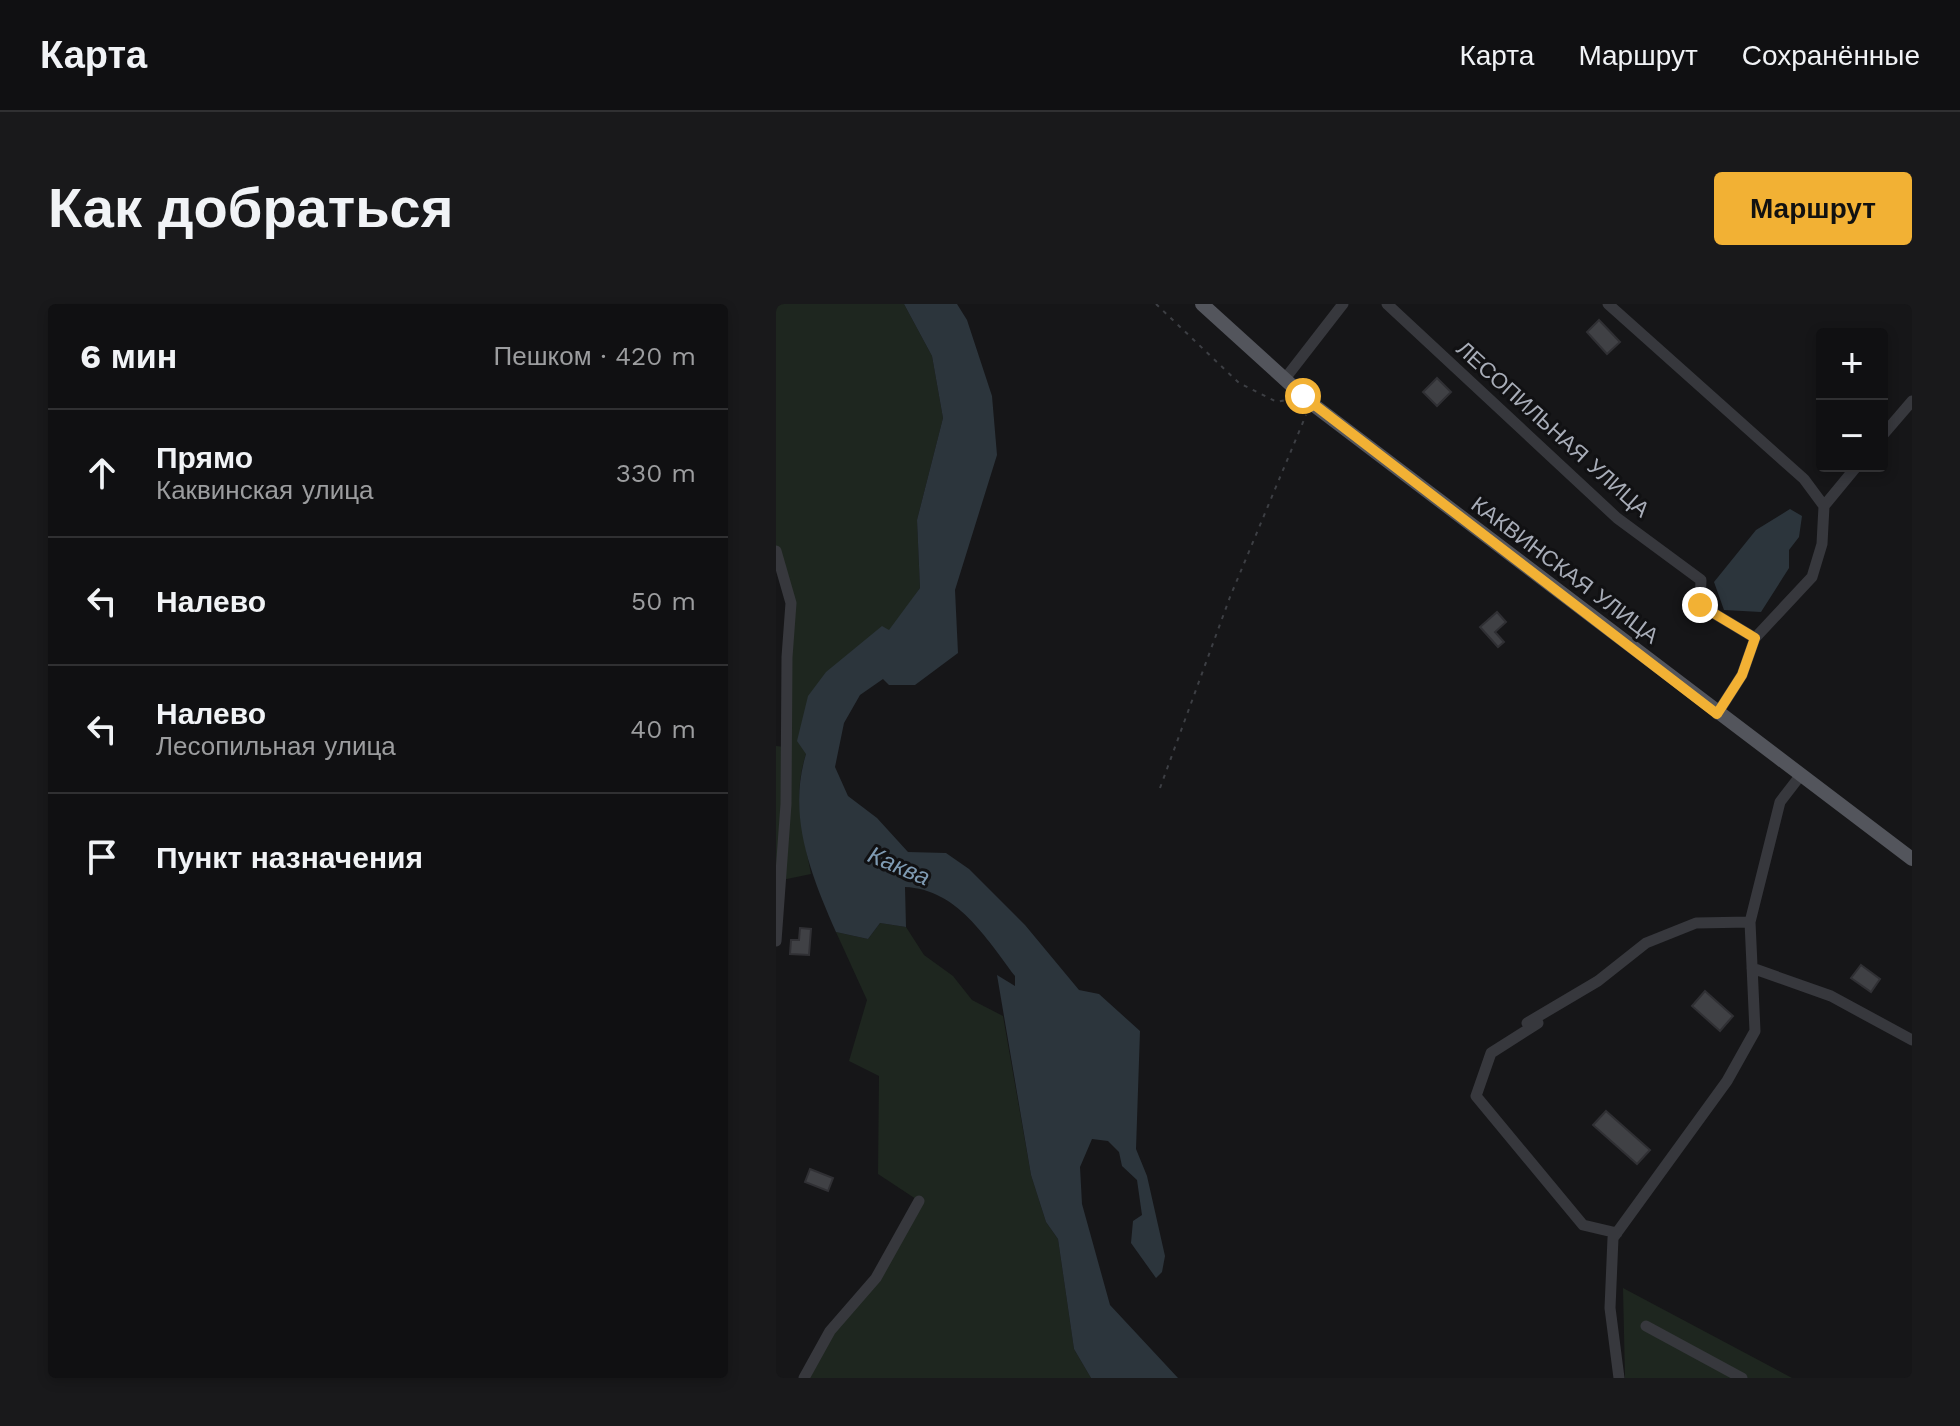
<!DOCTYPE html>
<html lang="ru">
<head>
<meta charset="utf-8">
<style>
	:root { --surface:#101012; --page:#19191b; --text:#f1f3f6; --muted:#9c9d9f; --line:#303032; --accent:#f2b134 }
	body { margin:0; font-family:"Work Sans",sans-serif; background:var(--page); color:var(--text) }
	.controls { position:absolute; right:24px; top:24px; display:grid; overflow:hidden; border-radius:8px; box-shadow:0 4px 12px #0003 }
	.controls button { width:72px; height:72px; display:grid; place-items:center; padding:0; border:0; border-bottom:2px solid var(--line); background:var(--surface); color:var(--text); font:40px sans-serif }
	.stop { position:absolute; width:24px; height:24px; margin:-18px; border:6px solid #f2b134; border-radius:50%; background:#fff }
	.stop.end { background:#f2b134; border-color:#fff; box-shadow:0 2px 8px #0008 }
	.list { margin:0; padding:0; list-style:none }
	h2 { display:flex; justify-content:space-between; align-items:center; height:104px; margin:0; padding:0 32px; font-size:34px }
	h2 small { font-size:26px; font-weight:400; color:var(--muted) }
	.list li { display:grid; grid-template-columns:52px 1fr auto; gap:24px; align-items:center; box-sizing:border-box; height:128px; padding:0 32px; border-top:2px solid var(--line) }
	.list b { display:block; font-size:30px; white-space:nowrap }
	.list p { margin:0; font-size:26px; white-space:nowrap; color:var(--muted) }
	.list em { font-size:26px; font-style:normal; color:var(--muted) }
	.icon { flex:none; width:44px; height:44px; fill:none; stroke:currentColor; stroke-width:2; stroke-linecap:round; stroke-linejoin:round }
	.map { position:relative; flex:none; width:1136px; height:1074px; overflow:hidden; border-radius:8px }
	header { display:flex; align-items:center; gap:48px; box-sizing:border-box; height:112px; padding:0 40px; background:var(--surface); border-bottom:2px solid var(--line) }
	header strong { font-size:38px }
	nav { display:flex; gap:44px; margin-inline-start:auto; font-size:28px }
	.intro { display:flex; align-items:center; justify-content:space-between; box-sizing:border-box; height:192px; padding:0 48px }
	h1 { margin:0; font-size:56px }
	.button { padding:20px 36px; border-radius:8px; background:var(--accent); color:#111; font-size:28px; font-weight:700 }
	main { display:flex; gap:48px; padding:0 48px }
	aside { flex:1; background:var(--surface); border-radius:8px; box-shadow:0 4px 12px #0003 }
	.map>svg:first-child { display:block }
	.green { fill:#1e261f }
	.water { fill:#2c353c }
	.building { fill:#404145; stroke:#303034; stroke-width:2 }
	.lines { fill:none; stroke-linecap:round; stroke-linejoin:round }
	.path { stroke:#3d3f44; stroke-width:2; stroke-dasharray:4 6; stroke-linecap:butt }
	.minor { stroke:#37383d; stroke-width:11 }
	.major { stroke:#53555c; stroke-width:14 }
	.route { stroke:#f2b134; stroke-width:10 }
	.labels { text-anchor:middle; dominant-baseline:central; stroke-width:6; stroke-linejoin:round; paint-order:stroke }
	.street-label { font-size:22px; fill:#a8adb8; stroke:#111113 }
	.water-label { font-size:24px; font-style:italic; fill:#7f9bb3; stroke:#111113 }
</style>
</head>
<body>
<header>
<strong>Карта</strong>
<nav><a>Карта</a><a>Маршрут</a><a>Сохранённые</a></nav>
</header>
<div class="intro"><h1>Как добраться</h1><a class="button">Маршрут</a></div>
<main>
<aside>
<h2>6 мин<small>Пешком · 420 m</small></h2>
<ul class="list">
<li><svg class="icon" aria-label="ahead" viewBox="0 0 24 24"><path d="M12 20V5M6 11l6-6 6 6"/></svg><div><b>Прямо</b><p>Каквинская улица</p></div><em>330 m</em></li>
<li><svg class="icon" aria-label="left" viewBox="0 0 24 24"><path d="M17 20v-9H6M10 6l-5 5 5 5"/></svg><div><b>Налево</b></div><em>50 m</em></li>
<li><svg class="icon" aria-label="left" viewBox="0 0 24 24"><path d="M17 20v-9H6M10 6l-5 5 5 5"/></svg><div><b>Налево</b><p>Лесопильная улица</p></div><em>40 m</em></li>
<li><svg class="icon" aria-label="arrive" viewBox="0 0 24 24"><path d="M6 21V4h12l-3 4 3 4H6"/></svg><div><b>Пункт назначения</b></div></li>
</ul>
</aside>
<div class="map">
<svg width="1136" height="1074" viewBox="0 0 1136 1074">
	<rect width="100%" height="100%" fill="#161618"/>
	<path class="green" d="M0,0H128L156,52L167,114L141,216L144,284L30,450C16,493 27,527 35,570L6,576L0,630V442L10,443L15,299L0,247Z
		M104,619L130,623L148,651L177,672L196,696L227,712L255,871L270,918L282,935L298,1045L315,1074H28L54,1027L81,997L143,897L102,870L103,772L73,757L91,696L60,628L92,635Z
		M847,984L1016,1074H849Z"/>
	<path class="water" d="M128,0H181L191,16L216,92L221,151L179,286L182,349L139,381H113L107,375L84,391L68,419L59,463L72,492L101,514L132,548L170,549L193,565L249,621L303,686L323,690L364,727L360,845L371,872L389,952L386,968L380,974L355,939L357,917L366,911L361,876L346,862L343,848L332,837L316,835L304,863L306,900L334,1001L402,1074H315L298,1045L282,935L270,918L255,871L221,671L239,682V672C210,634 181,585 129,583L130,623L104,619L92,635L60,628C35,571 11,512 30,450L21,437L32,392L50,368L106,322L113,326L144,284L141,216L167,114L156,52Z
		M1014,205L1026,212L1023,233L1013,246V264L985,308L948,306L938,278L980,226Z"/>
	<path class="building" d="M823,16L844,38L831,50L811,28Z
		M661,74L675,88L661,102L647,88Z
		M721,308L730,318L719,328L728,338L722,343L704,323Z
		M24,624L35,625L33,651L14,650L15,636H23Z
		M1085,661L1104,675L1095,688L1075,674Z
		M929,687L957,712L944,727L916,702Z
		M830,807L874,846L861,860L817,821Z
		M34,865L57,874L52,887L29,878Z"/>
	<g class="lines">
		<path class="path" d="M380,0L463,79L501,98L514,95
			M384,484L454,293L530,111"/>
		<path class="minor" d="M611,0L841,214L925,276L924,301L979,334
			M832,0L1028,175L1048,202
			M508,76L567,0
			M1106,132L1136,97
			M0,247L15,299L11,353L10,500L0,637
			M941,410L966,371L979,334L1036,273L1046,240L1048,202L1081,162
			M976,664L1055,692L1136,736
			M751,719L822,677L870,639L920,619L974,618
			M762,719L715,749L700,792L807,921L841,929
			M870,1022L966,1074
			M28,1074L54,1027L100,974L143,897
			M843,1074L834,1004L837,934L951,777L979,727L974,618L1004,498L1024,472"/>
		<path class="major" d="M426,0L535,99L1136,555"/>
	</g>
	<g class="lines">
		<path class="route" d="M527,92L941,410L966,371L979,334L924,301"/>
	</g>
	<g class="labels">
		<g class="street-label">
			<text transform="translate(777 125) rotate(42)">ЛЕСОПИЛЬНАЯ УЛИЦА</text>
			<text transform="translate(789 266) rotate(37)">КАКВИНСКАЯ УЛИЦА</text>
		</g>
		<g class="water-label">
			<text transform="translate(123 562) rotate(23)">Каква</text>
		</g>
	</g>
</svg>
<div class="controls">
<button>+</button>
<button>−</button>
</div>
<div class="stop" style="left:527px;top:92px"></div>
<div class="stop end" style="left:924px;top:301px"></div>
</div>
</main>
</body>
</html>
